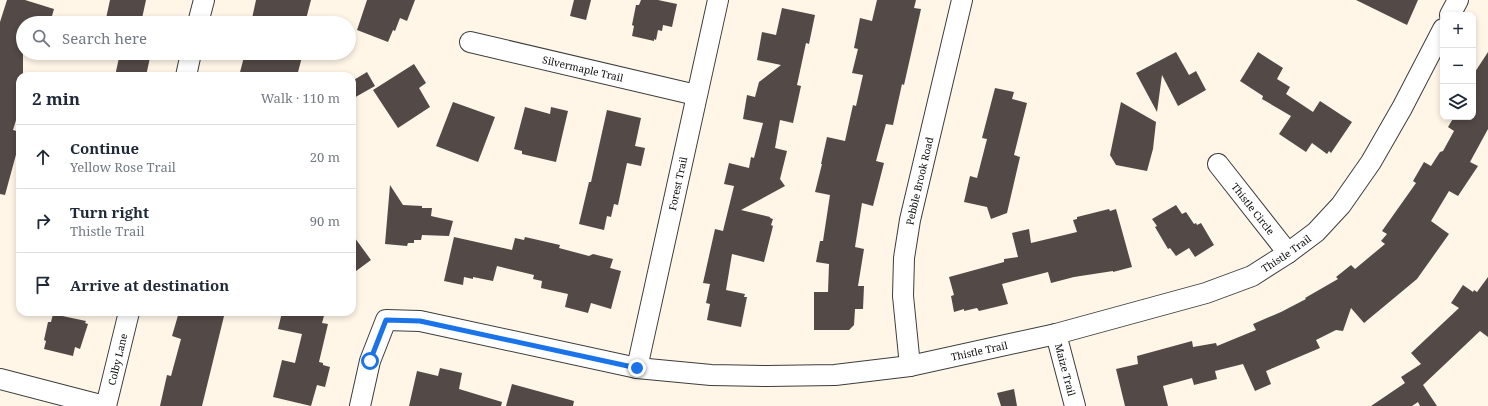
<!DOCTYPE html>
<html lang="en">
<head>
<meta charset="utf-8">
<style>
	:root { --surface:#fff; --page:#f2f2f3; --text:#1f2937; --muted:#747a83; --line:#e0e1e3 }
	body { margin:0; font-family:"Noto Serif",serif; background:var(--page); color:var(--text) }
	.controls { position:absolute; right:12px; top:12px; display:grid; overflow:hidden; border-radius:8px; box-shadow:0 2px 6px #0003 }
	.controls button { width:36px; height:36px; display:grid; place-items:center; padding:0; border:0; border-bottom:1px solid var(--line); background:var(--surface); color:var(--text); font:20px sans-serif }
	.stop { position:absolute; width:12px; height:12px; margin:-9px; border:3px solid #1a73e8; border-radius:50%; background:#fff }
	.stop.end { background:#1a73e8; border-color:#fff; box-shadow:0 1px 4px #0008 }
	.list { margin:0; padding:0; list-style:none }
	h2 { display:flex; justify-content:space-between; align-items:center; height:52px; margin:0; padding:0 16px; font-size:17px }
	h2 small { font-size:13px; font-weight:400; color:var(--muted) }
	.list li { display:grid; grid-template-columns:26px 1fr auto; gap:12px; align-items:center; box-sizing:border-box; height:64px; padding:0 16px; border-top:1px solid var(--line) }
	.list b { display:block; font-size:15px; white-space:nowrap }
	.list p { margin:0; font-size:13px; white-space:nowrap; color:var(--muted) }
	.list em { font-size:13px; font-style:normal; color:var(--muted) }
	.icon { flex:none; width:22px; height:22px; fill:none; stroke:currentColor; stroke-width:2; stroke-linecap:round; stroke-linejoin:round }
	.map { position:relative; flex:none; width:1488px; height:406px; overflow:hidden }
	.search { position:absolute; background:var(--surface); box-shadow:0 2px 6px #0003; left:16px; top:16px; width:340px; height:44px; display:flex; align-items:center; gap:10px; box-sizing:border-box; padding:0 14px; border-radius:22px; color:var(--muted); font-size:15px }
	.panel { position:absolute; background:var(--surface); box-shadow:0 2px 6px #0003; left:16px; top:72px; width:340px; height:244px; border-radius:12px }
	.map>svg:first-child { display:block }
	.building { fill:#534946 }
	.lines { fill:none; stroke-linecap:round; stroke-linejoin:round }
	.minor-casing { stroke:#3d3d3d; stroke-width:22 }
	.minor { stroke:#fff; stroke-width:20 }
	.route { stroke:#1a73e8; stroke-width:5 }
	.labels { text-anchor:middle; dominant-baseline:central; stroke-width:4; stroke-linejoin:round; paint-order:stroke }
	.street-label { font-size:10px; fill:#0a0a0a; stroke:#fff }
</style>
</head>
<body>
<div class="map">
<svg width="1488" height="406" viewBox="0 0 1488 406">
	<rect width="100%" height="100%" fill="#fff6e8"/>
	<path class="building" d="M7,0H25L54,9L50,23H23V76H20V107L13,130L20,132V140L5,195L0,194V22Z
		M110,0H146L141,23H105Z
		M256,0H311L305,23H251Z
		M367,0H415L407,21L400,18L395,31L393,30L388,42L357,30Z
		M574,0H591L586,20L570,16Z
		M641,0H658L677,4L672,27L663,25L662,31L658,30L656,40L654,39V41L632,36L634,26L632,25L636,5H639Z
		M877,0H916L914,8L921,9L911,54L904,85L902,84L893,125L886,124L876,161L884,163L873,206L862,203L855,247L864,249L858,286H864L863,309H855L854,325L849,330H814V292H828L829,264L816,262L820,241H823L830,195L815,192L822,164H821L827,137L845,141L853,105L856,106L863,75L852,73L858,49L854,48L860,18L872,21Z
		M1356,0H1418L1407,25Z
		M782,8L815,15L809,44L806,43L797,85L801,86L793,123L780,120L775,148L787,151L780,179L785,186L741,210L770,217V218L773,219L771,225L773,226L764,262L732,254L726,290L745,294L744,297H747L741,327L707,320L710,304L706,303L710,284L703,283L715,229L723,231L734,186L724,184L729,163L749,168L751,157L754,158L763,123L743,119L747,95L755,97L759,82L781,65L757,60L762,32L776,35Z
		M1176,52L1189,75L1196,71L1206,90L1178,106L1162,75L1157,112L1136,73Z
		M1258,52L1283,68L1277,79L1290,87L1286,94L1313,112L1320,101L1352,122L1331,153L1329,151L1327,154L1312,143L1306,152L1279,134L1291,116L1262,99L1263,96L1240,81Z
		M1488,52V129L1470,162L1478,166L1458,196L1449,191L1431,221L1449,234L1417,279L1364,323L1351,308L1343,331L1336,330L1316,340L1320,348L1266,371L1271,384L1255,391L1243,364L1215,371L1217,379L1194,385L1192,378L1163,386L1168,406H1125L1116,369L1138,364L1137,356L1192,341L1193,347L1216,343L1217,346L1256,330L1253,324L1281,312L1306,299L1305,298L1338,279L1336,277L1351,265L1355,269L1385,244L1381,241L1387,234L1382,231L1416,183L1413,181L1424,162L1431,166L1440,152L1443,151L1454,131L1448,127L1454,117H1473V75Z
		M120,53H151L146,76H115Z
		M245,53H303L297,76H239Z
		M414,64L426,83L419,88L430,107L398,128L373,90Z
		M367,72L375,86L352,99V81Z
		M995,88L1014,92L1012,99L1027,103L1014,155L1020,157L1007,213L991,219L987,207L964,202L970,176L977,178L987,139L982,138Z
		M453,102L495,117L478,162L436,146Z
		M1121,102L1156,122L1153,149L1147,171L1116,165L1110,155Z
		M525,107L550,114L551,107L568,111L556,162L522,154V151L514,149Z
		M607,110L641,118L635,146L645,148L641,166L627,163L618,205L614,204L611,217L607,216L604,230L579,224L589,182H591Z
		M390,185L403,205L422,206V208H432L431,216L453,221L449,236L422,235L421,240H414V243H408L407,246L385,244Z
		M1176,205L1182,214L1186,212L1194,224L1196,223L1197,225L1201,223L1214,245L1195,257L1189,248L1176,256L1170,248L1168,249L1155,227L1157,226L1152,219Z
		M1109,209L1110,211L1116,209L1132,267L1113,272V271L1074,277L1051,283L1048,272L1002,284L1008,304L979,311L977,308L964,311V309L954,312L951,296L954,295L949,277L1004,262V259L1018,257L1012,233L1029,229L1031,243L1077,232L1073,220L1077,219V217Z
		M352,234L371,260L352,274Z
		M454,237L512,250L515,238L524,240L525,237L560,245L559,248L589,256L593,254L613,259L610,268L621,271L611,309L591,303L588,313L565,307L568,294L541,288L542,281L533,279L534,275L497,266L493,281L473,277V279L464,277L463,285L444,281Z
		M1488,277V337L1480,331L1423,385L1437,406H1420L1418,402L1412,406H1371L1405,383L1401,377L1421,364L1411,353L1459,308L1451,303L1463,285L1473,292L1474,290L1477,292Z
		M179,312H225L202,406H160L167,375L171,376L181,339L172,336Z
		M282,312H325L322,323L328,324L319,362L323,363V365L330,367L325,387L317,385L311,406L273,397L282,360L295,363L302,334L278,329Z
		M53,314L86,321L85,323L88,324L80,349L75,347L73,356L44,349L46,341L44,340L48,322H51Z
		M440,368L462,373L459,389L502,402L501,406H409L417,371L438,376Z
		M512,384L574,401L573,406H506Z
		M1014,389L1017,406H1001L997,393Z"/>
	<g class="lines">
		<g class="minor-casing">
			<g id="minor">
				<path d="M1450,15L1458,0"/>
				<path d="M198,23L204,0"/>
				<path id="s1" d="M470,42L696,95"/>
				<path d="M186,76L191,53"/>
				<path id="s2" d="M1218,164L1288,253"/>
				<path id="s3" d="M1056,334L1075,406"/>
				<path id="s4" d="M910,366L903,296L904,258L910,220L962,0"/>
				<path id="s5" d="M637,368L718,0"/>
				<path d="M0,379L104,406"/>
				<path id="s6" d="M106,406L129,312"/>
				<path id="s7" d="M360,406L370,361L386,320L420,321L637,368L711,375L767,376L835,375L910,366L1056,334L1206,293L1252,276L1288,253L1316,232L1341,205L1371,162L1402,108L1443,29"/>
			</g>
		</g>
		<use href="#minor" class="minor"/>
	</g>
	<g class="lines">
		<path class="route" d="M370,361L386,320L420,321L637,368"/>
	</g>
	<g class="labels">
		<g class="street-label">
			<text stroke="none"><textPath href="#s1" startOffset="116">Silvermaple Trail</textPath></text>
			<text stroke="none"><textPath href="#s4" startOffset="187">Pebble Brook Road</textPath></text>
			<text stroke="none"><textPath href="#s5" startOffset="189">Forest Trail</textPath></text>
			<text stroke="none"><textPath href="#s2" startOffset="57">Thistle Circle</textPath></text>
			<text stroke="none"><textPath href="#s7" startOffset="1015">Thistle Trail</textPath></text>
			<text stroke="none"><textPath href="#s7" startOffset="691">Thistle Trail</textPath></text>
			<text stroke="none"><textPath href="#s6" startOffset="48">Colby Lane</textPath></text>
			<text stroke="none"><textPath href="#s3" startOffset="37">Maize Trail</textPath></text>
		</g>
	</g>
</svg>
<div class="controls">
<button>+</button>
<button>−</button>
<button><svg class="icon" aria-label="layers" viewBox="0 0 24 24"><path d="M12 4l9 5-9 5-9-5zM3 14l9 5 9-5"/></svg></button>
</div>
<div class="stop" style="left:370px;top:361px"></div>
<div class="stop end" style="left:637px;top:368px"></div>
<div class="search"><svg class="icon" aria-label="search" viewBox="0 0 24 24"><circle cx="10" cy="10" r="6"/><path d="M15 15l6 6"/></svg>Search here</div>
<section class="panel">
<h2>2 min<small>Walk · 110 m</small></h2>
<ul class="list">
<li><svg class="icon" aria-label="ahead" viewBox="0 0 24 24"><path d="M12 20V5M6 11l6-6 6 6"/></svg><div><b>Continue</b><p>Yellow Rose Trail</p></div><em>20 m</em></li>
<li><svg class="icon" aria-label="right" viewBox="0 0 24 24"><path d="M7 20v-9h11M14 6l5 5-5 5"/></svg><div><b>Turn right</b><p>Thistle Trail</p></div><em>90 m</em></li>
<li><svg class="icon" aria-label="arrive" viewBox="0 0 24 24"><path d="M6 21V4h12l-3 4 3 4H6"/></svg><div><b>Arrive at destination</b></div></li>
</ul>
</section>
</div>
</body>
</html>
